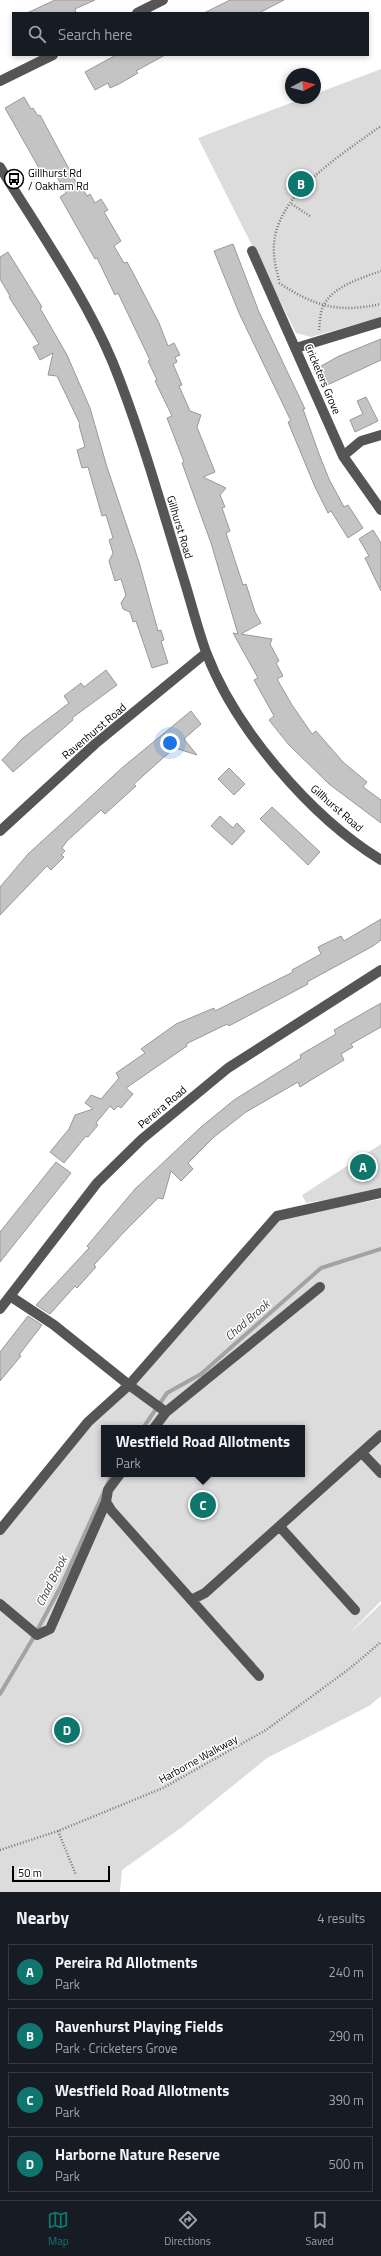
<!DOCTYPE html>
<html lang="en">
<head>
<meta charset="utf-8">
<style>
	:root { --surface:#171b24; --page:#242831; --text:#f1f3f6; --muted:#9ea1a6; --line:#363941; --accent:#0f766e }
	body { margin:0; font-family:"Titillium Web",sans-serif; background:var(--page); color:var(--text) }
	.compass { position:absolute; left:285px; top:68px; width:36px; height:36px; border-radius:50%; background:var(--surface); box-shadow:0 2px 6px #0003; rotate:83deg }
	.scale { position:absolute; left:12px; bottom:10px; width:98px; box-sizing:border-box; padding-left:4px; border:2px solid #000; border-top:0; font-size:11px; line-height:14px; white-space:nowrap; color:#000; -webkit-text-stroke:3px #fff; paint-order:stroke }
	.you { position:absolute; left:170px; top:743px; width:14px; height:14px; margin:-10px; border:3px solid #fff; border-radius:50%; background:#1a73e8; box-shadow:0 0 0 6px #1a73e833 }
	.badge { display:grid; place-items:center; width:26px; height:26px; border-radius:50%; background:var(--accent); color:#fff; font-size:13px; font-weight:700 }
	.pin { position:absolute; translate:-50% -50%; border:2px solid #fff; box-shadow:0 1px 4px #0006 }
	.popup { position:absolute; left:101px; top:1425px; width:204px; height:52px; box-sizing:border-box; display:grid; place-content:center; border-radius:0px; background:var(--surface); filter:drop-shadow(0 1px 3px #0005); font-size:13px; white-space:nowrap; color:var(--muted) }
	.popup b { font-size:15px; color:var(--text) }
	.popup::after { content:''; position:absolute; left:50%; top:100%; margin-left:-8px; border:8px solid transparent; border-top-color:var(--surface) }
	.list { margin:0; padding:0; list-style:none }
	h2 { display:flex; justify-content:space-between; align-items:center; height:52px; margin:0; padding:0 16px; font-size:17px }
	h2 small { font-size:13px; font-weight:400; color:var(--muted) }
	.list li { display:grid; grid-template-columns:26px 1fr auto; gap:12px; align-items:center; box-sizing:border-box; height:56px; margin:0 8px 8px; padding:0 8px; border:1px solid var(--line); border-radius:0px }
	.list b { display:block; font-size:15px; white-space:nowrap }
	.list p { margin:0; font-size:13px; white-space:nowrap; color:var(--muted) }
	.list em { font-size:13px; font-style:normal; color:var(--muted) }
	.icon { flex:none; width:22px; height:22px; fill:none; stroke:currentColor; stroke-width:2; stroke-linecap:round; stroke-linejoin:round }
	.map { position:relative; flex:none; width:381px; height:1892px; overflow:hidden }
	.search { position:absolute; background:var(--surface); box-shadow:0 2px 6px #0003; left:12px; right:12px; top:12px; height:44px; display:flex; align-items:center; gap:10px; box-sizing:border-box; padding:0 14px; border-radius:0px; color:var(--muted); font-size:15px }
	.sheet { height:308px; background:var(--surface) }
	nav { display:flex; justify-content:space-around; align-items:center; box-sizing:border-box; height:56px; border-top:1px solid var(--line); background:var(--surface); font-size:11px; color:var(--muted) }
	nav a { display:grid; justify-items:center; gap:2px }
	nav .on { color:var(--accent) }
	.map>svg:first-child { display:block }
	.green { fill:#dcdcdc; fill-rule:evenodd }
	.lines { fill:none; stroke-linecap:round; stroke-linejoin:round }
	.stream { stroke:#a3a3a3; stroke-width:4 }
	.building { fill:#c4c4c4; stroke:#999 }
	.path { stroke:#777; stroke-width:2.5; stroke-dasharray:1 2; stroke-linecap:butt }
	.minor { stroke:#555; stroke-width:10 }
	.labels { text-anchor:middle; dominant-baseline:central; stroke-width:3; stroke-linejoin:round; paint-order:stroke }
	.poi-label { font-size:11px; fill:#000; stroke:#fff; text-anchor:start }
	.street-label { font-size:11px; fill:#000; stroke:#fff }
	.water-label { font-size:12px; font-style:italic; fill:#444; stroke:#fff }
</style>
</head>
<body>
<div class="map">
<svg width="381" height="1892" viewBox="0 0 381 1892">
	<rect width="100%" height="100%" fill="#fff"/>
	<path class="green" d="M381,69V317L311,337L296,333L198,138L304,98H315V94Z
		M381,1144V1191L306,1203L302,1195Z
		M381,1199V1601L346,1637L381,1604V1696L369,1706L267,1758L182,1827L122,1870L120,1892H0V1534L89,1427L134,1387L279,1218ZM104,1428H302V1474H104Z"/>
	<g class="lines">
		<path class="stream" d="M143,1428L167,1393L201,1374L321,1268L381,1249
			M0,1694L32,1640L61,1586L112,1474"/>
	</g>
	<path class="building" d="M55,0H95L75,9L76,13H27Z
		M230,0H284L259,13H204Z
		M116,55H165L136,71L138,73L119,84L110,88L108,83L95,90L85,72Z
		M24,97L31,109L33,108L38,116L40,115L76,182L78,181L87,196L90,194L95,203L101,199L108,210L104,212L121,241L114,246L124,263L127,262L132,271L159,323L168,346L174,343L180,355L175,357L177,362L173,364L182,385L179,386L190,411L201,415L197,427L215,472L203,477L226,488L220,495L225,507L222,508L230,531L226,533L243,585L246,584L255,612L261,623L241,634L272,639L270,644L279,661L276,663L283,676L277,679L292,705L312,734L316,731L343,762L367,782L363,787L381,800V823L329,784L289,745L269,720L274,716L254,680L258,678L233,633L238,634L211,543L182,463L184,462L167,418L172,416L155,381L157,380L148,361L150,360L118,293L115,295L97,258L95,259L60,197L66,193L53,170L43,175L5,108Z
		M233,244L259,312L305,409H303L319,454L329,479L344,507L348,505L363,528L348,538L331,511L328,513L315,487L288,422L291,421L239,313L214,251Z
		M8,252L42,307L40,308L67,355L90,408L107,467L139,562L158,631L161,630L164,640L161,641L168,663L152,668L136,621L133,622L130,612L123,609L121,603L126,595L121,579L115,581L109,561L113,553L109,540L113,538L106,515L102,516L88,467L82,468L77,450L85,447L79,425L80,424L57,376L48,375L53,353L40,360L33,347L39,344L9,297L10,296L0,279V257Z
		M381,339V360L323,387L314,370L339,356Z
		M366,397L378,421L355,432L350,420L363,414L357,401Z
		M373,530L381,543V591L365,558L369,556L359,539Z
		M106,670L117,685L72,718L73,720L13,772L2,760L23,738L69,703L64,696L81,683L84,687Z
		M191,711L201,724L184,739L197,755L175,748L163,758L134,784L136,786L105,814L101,810L67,841L62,848L65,851L61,855L64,857L51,870L47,866L0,915V887L28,854L123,767Z
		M229,768L245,784L234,795L218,779Z
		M272,807L320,852L308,865L260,819Z
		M220,816L233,828L237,823L245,831L232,845L211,826Z
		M381,919V940L373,946L307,982L308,984L229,1026L228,1024L223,1026L186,1044L187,1046L126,1088L133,1094L121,1108L118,1106L114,1110L110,1106L96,1123L98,1125L88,1137L86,1136L64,1163L50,1152L69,1129L75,1115L93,1109L85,1103L91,1095L101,1099L119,1078L116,1073L145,1053L141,1049L176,1024L214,1008L215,1011L293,972L292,970L321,954L318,947L341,936L344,941Z
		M381,1003V1027L351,1044L353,1047L341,1054L344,1060L311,1080L300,1087L298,1082L246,1112L214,1137L188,1163L193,1169L181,1181L171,1171L163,1199L158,1198L125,1231L94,1265L96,1267L77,1288L75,1286L50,1314L36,1305L89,1248L87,1246L135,1189L201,1127L234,1100L301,1058L300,1055L336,1034L334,1030Z
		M56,1162L71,1173L0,1262V1232Z
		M28,1316L42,1325L19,1355L21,1356L0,1381V1352Z"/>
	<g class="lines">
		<path class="path" d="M310,216L290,203C308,176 354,145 381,126
			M279,280C270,249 272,230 290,203
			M279,283C316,307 338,313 381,304
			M319,330C320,321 320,310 325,303C336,285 362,278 381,271
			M58,1831L76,1875
			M0,1850L58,1831L163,1788L266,1730L349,1669L381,1642"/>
		<path class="minor" d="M137,13L163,0
			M0,81L53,55
			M0,167C38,229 85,296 113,363C142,435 162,509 185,583C192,606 198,630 206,652C235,729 311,817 381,860
			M252,251L343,456L381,510
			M296,348L381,322
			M343,456L361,441L381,435
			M0,831L95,744L206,653
			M10,1296L54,1325L129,1385L277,1216L381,1193
			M0,1309L97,1183L142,1139L228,1068L381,970
			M154,1428L166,1412
			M362,1453L381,1473
			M120,1474L108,1490L106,1502L111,1510L259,1676
			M280,1527L355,1610
			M0,1530L88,1422L129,1385L166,1412L320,1287
			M191,1600L205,1593L381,1435
			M0,1604L37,1635L50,1629L106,1502"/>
	</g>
	<defs>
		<g id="bus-ring" transform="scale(1)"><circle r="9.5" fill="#fff" stroke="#000" stroke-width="1.5"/><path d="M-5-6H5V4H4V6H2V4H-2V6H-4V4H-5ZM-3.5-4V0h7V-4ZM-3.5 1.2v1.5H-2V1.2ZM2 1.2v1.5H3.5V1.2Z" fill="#000"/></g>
	</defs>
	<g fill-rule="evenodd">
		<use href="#bus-ring" x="14" y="179"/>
	</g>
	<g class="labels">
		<g class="poi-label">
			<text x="28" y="173">Gillhurst Rd<tspan x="28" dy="13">/ Oakham Rd</tspan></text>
		</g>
		<g class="street-label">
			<text transform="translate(323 379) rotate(67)">Cricketers Grove</text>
			<text transform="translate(180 527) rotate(73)">Gillhurst Road</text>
			<text transform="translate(94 731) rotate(-40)">Ravenhurst Road</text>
			<text transform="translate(337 808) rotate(41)">Gillhurst Road</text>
			<text transform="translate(162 1107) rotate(-40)">Pereira Road</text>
			<text transform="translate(198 1759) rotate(-29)">Harborne Walkway</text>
		</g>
		<g class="water-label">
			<text transform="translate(247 1320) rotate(-41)">Chad Brook</text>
			<text transform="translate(51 1581) rotate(-63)">Chad Brook</text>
		</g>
	</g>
</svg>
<svg class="compass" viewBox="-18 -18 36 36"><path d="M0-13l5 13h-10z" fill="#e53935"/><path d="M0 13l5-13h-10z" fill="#9ea1a6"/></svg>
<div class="scale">50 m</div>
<div class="you"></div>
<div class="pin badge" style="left:363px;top:1167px">A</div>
<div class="pin badge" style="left:301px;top:184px">B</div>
<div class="pin badge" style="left:203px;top:1505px">C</div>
<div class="popup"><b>Westfield Road Allotments</b>Park</div>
<div class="pin badge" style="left:67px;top:1730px">D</div>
<div class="search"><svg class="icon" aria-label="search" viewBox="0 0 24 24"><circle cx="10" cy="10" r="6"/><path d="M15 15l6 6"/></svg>Search here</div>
</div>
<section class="sheet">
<h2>Nearby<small>4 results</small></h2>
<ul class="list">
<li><span class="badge">A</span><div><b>Pereira Rd Allotments</b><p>Park</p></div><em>240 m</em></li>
<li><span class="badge">B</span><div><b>Ravenhurst Playing Fields</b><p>Park · Cricketers Grove</p></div><em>290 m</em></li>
<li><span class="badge">C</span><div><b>Westfield Road Allotments</b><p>Park</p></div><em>390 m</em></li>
<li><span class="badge">D</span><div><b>Harborne Nature Reserve</b><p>Park</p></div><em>500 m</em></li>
</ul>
</section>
<nav>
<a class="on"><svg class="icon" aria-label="map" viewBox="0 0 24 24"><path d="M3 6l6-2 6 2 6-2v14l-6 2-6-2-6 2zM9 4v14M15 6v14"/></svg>Map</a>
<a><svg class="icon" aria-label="directions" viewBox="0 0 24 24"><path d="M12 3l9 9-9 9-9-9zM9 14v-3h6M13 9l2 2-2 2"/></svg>Directions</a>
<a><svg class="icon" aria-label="saved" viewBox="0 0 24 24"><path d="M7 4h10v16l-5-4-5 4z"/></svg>Saved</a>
</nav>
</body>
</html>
